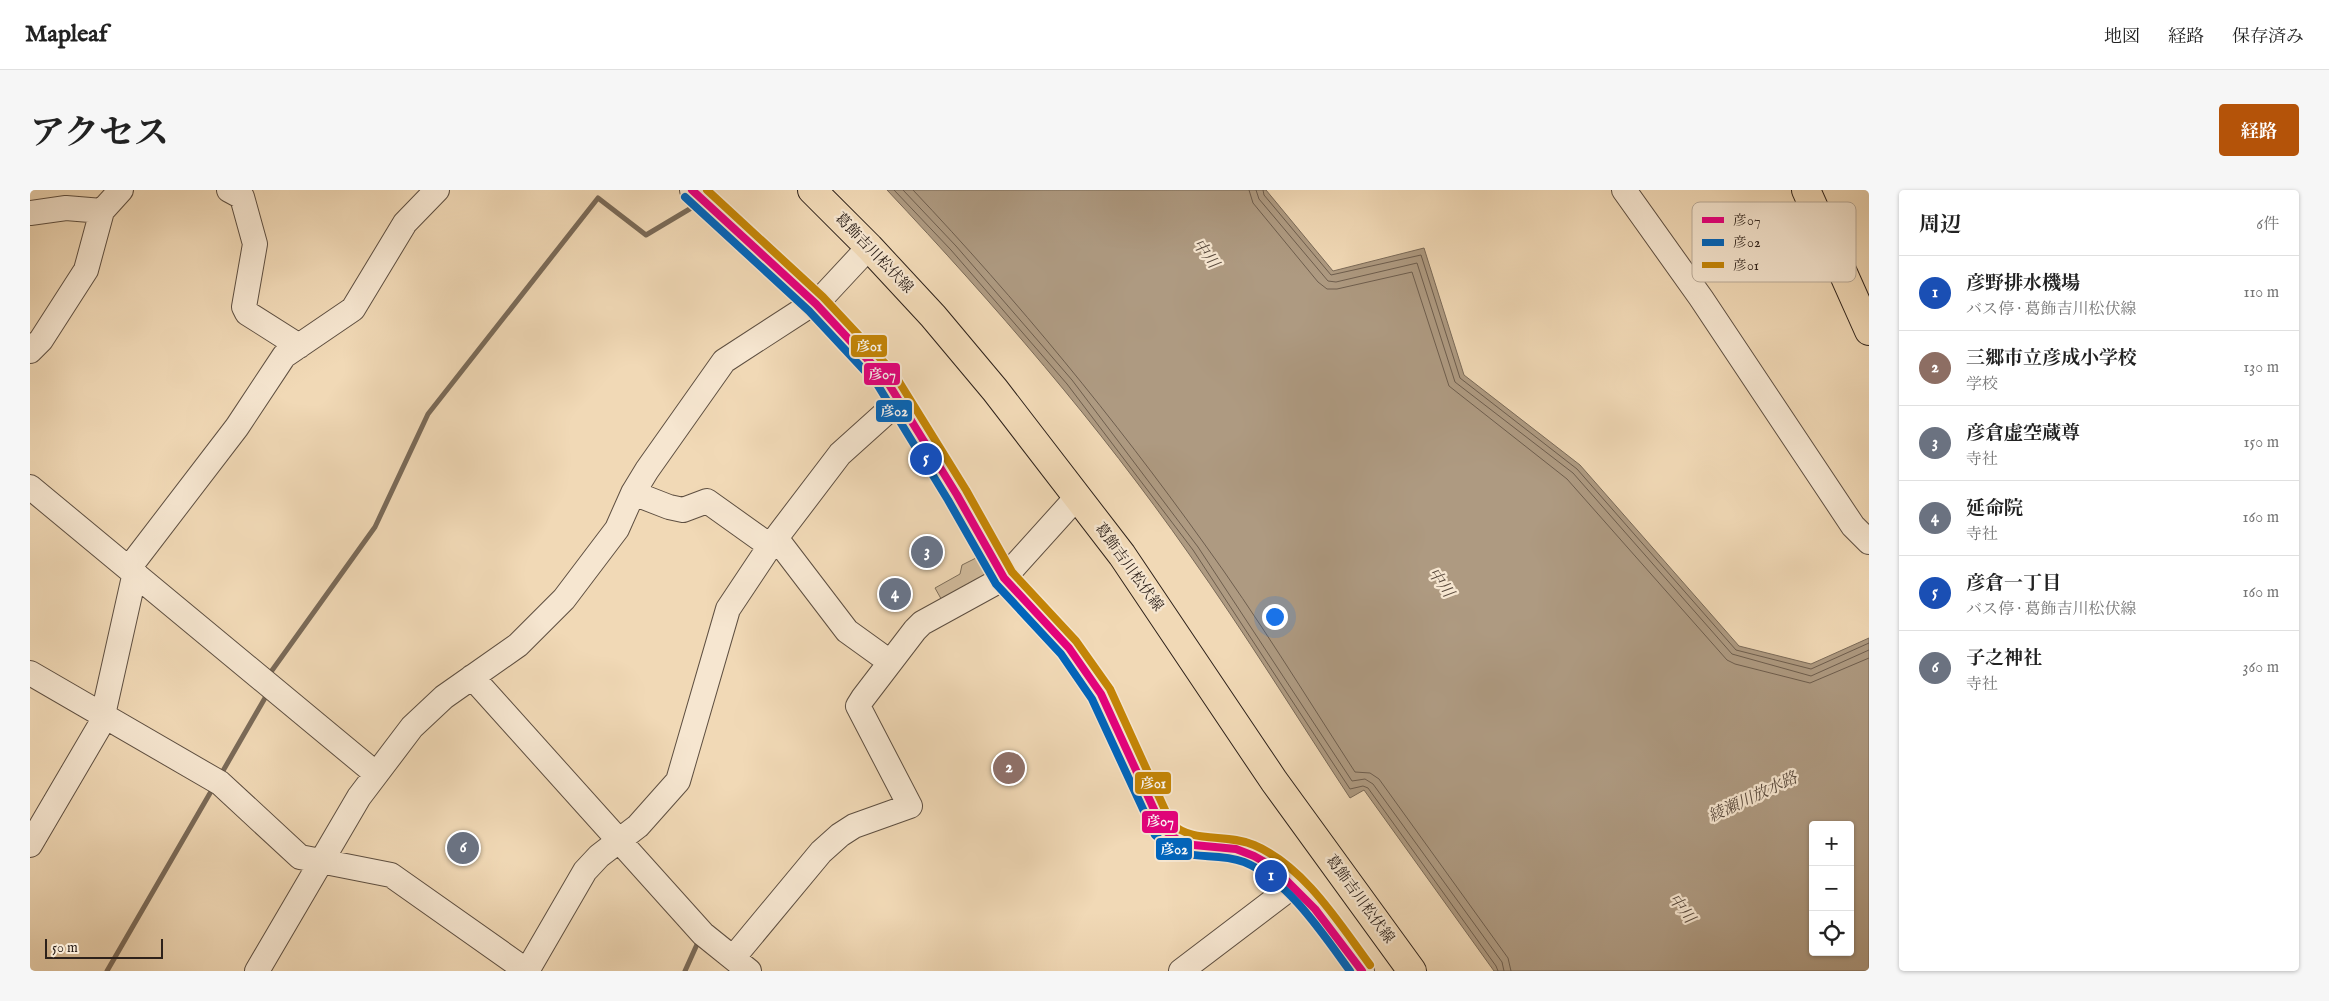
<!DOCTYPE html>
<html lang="ja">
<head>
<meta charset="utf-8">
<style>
	:root { --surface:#fff; --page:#f6f6f6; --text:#222; --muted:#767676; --line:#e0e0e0; --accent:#b45309 }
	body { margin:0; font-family:"IM FELL English","Noto Serif JP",serif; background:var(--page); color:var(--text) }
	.controls { position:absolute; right:15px; bottom:15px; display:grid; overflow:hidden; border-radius:5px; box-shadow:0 1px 4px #0004 }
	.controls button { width:45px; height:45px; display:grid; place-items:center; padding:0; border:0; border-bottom:1px solid var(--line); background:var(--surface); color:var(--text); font:25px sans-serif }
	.scale { position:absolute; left:15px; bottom:12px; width:118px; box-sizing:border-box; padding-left:5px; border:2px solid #2d211a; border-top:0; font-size:14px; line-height:18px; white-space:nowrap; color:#2d211a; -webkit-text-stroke:4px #f6e6d0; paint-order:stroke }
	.you { position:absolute; left:1244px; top:426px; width:18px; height:18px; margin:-12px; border:4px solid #fff; border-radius:50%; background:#1a73e8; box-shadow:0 0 0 8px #1a73e833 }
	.badge { display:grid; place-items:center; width:32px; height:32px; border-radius:50%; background:var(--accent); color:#fff; font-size:16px; font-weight:700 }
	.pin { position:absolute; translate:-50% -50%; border:2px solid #fff; box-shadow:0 1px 5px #0006 }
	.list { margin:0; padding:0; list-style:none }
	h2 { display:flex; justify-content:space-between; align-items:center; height:65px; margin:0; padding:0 20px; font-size:21px }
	h2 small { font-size:16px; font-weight:400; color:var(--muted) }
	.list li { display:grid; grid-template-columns:32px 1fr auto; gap:15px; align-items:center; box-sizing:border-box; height:75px; padding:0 20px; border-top:1px solid var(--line) }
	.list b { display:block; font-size:19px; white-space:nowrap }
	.list p { margin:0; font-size:16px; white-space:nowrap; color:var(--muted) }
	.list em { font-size:16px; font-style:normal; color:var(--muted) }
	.icon { flex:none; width:28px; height:28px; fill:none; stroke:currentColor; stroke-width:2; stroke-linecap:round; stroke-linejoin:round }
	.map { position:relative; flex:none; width:1839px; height:781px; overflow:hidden; border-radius:5px }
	header { display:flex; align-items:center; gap:30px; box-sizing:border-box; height:70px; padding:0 25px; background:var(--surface); border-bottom:1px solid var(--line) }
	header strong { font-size:24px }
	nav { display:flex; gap:28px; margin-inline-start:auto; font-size:18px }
	.intro { display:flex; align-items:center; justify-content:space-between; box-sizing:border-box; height:120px; padding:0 30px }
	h1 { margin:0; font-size:35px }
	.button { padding:12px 22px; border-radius:5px; background:var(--accent); color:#fff; font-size:18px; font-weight:700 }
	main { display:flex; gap:30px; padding:0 30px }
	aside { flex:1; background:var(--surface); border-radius:5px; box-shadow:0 1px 4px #0004 }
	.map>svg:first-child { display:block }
	.green { fill:#d0ba9b; stroke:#7e6e5a }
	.water { fill:#ae9a81; stroke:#7a6a58; fill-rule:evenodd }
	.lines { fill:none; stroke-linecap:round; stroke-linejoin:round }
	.shore { stroke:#6e5e4e; stroke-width:1 }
	.stream { stroke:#7a6a58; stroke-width:5 }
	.minor-casing { stroke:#5e4f41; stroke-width:26 }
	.major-casing { stroke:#2d211a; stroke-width:30 }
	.minor { stroke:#f6e6d0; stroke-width:24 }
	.major { stroke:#f1d9b6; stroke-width:28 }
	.bus-1-casing { stroke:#f6e6d0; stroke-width:11 }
	.bus-2-casing { stroke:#f6e6d0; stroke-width:11 }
	.bus-3-casing { stroke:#f6e6d0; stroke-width:11 }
	.bus-1 { stroke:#e5007d; stroke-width:8 }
	.bus-2 { stroke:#0065bd; stroke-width:8 }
	.bus-3 { stroke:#c48506; stroke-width:8 }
	.labels { text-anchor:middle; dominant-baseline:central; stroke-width:4.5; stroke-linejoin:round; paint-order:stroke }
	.street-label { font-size:15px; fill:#2d211a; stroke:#f6e6d0 }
	.water-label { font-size:16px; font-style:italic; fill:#5a4b3e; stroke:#f6e6d0 }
	.key { fill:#f6e6d0; stroke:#baab99; stroke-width:1 }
	.key-label { font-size:14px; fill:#2d211a }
	.line-badge { stroke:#f6e6d0; stroke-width:2 }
	.badge-label { font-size:14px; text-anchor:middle; font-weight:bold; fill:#fff }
</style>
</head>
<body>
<header>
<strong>Mapleaf</strong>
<nav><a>地図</a><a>経路</a><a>保存済み</a></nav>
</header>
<div class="intro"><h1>アクセス</h1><a class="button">経路</a></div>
<main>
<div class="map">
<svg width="1839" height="781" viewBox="0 0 1839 781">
	<rect width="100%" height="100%" fill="#f1d9b6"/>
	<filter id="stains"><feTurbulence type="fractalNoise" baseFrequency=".004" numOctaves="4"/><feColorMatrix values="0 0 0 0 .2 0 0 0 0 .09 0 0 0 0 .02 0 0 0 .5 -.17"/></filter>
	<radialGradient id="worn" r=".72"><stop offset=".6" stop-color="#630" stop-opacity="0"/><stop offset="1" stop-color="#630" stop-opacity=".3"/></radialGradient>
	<path class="green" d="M950,366L961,386L914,414L905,398L930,384L932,375Z"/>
	<path class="water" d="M857,0H1236L1303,81L1394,58L1434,185L1550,275L1709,456L1781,474L1839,448V781H1464L1334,600L1320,608C1266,526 1215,443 1159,364C1068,234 965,115 857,0ZM1783,635H1820V762H1783Z"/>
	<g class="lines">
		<path class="shore" d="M864,0L921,60L1037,194L1163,360L1320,599L1333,596L1338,598L1466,776L1468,781
			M873,0L926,56L1042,190L1168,357L1322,591L1335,589L1343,594L1472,772L1474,781
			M883,0C988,111 1084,228 1173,352C1227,426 1275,505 1325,582L1340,583L1349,589L1478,768L1481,781
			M1219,0L1223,13L1288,92L1297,99H1307L1382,82L1419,196L1537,289L1697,470L1705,474L1780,493L1839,468
			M1226,0L1229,9L1298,91L1306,92L1387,73L1425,192L1543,283L1702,464L1781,486L1839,460
			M1233,0L1234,5L1301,85L1391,65L1430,188L1547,279L1706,460L1781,479L1839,453"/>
		<path class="stream" d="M238,486L345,337L398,224L568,8L616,45L668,14
			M190,586L235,508L236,501
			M77,781L183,598
			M655,781L669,750"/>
		<g class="minor-casing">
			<path id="minor" d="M199,0L212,7L225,54L214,117L217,123L269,156
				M662,0L786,114L855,188L927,305L974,388L1039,458L1071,504L1133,639C1153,662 1164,654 1192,657C1204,658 1217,662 1228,668C1263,685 1309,749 1332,781
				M1594,0L1671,108L1823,336L1839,352
				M0,23L36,18L72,21
				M786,114L839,57
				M0,161L11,150L56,80L72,21L91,0
				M0,297L345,583
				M603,303L639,317L653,320L677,311L740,356
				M746,348L817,441L860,472
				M99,378L207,237L254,166L323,119L375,33L407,0
				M0,483L190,593L270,667L361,685L497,781
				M442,487L673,744L719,781
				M73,525L105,382
				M0,655L75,527
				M703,768L791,662L810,645L824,636L880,616L828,516L833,508L885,440L892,433L974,388L1047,307
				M227,781L329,607L382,537L414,507L488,455L534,409L587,339L603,303L617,280L694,171L785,112
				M497,781L555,681L569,666L608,636L648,591L698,419L740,356L810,264L870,210
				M1151,781L1263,696"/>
		</g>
		<g class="major-casing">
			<path id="major" d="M782,0L839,57L903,126L965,200L1092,365L1244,591L1382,781
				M1776,0L1839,141"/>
		</g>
		<use href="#minor" class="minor"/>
		<use href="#major" class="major"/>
		<g class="bus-1-casing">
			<path id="bus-1" d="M662,0L786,114L855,188L927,305L974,388L1039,458L1071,504L1133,639L1153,654L1206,659L1224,666L1242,676L1285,719L1332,781"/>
		</g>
		<g class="bus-2-casing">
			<path id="bus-2" d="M655,7L779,121L847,194L918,310L966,394L1031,464L1062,509L1125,645C1156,677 1179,659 1214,672C1257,689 1293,744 1320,781"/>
		</g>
		<g class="bus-3-casing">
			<path id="bus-3" d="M677,0L793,107L863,182L936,300L982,382L1046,451L1080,499L1141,633C1162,654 1197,643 1224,655C1274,676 1309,733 1340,775"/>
		</g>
		<use href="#bus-1" class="bus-1"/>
		<use href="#bus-2" class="bus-2"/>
		<use href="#bus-3" class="bus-3"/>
	</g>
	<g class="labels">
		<g class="street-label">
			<text transform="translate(844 63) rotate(46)">葛飾吉川松伏線</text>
			<text transform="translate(1099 377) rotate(54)">葛飾吉川松伏線</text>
			<text transform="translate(1330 709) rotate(54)">葛飾吉川松伏線</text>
		</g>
		<g class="water-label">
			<text transform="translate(1175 64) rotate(54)">中川</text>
			<text transform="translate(1410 393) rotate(55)">中川</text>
			<text transform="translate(1723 608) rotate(-25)">綾瀬川放水路</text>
			<text transform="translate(1651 719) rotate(52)">中川</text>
		</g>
	</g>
	<rect x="1662" y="12" width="164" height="80" rx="8" class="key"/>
	<rect x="1672" y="27" width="22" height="6" fill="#e5007d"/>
	<rect x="1672" y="49" width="22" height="7" fill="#0065bd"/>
	<rect x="1672" y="72" width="22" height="6" fill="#c48506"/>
	<g class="key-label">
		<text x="1703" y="35">彦07</text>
		<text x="1703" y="57">彦02</text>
		<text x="1703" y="80">彦01</text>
	</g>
	<g class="line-badge">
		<rect x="820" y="144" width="38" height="24" rx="5" fill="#c48506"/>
		<rect x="833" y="172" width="38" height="24" rx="5" fill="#e5007d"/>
		<rect x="845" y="209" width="38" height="24" rx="5" fill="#0065bd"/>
		<rect x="1104" y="581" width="38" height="24" rx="5" fill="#c48506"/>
		<rect x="1111" y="620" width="38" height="24" rx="5" fill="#e5007d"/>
		<rect x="1125" y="647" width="38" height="24" rx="5" fill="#0065bd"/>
	</g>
	<g class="badge-label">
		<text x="839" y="161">彦01</text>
		<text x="852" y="189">彦07</text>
		<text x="864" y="226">彦02</text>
		<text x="1123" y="598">彦01</text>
		<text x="1130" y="636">彦07</text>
		<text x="1144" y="664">彦02</text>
	</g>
	<rect width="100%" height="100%" filter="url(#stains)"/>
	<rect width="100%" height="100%" fill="url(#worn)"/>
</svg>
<div class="controls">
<button>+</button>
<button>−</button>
<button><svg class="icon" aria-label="locate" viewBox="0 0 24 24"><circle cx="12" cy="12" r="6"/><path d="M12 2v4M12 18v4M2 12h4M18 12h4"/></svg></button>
</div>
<div class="scale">50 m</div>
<div class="you"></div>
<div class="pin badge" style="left:1241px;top:686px;background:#1a4fb4">1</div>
<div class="pin badge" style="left:979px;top:578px;background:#8d6e63">2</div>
<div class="pin badge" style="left:897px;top:362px;background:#6b7280">3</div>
<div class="pin badge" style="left:865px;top:404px;background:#6b7280">4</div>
<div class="pin badge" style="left:896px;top:269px;background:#1a4fb4">5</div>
<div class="pin badge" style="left:433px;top:658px;background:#6b7280">6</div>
</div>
<aside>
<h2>周辺<small>6件</small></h2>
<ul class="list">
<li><span class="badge" style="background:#1a4fb4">1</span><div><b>彦野排水機場</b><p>バス停 · 葛飾吉川松伏線</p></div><em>110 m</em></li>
<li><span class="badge" style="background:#8d6e63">2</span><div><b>三郷市立彦成小学校</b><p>学校</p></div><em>130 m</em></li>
<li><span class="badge" style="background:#6b7280">3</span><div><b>彦倉虚空蔵尊</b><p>寺社</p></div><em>150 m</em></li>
<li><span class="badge" style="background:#6b7280">4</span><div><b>延命院</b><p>寺社</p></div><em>160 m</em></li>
<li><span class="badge" style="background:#1a4fb4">5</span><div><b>彦倉一丁目</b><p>バス停 · 葛飾吉川松伏線</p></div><em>160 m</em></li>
<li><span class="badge" style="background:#6b7280">6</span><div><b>子之神社</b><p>寺社</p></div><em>360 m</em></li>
</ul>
</aside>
</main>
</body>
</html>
